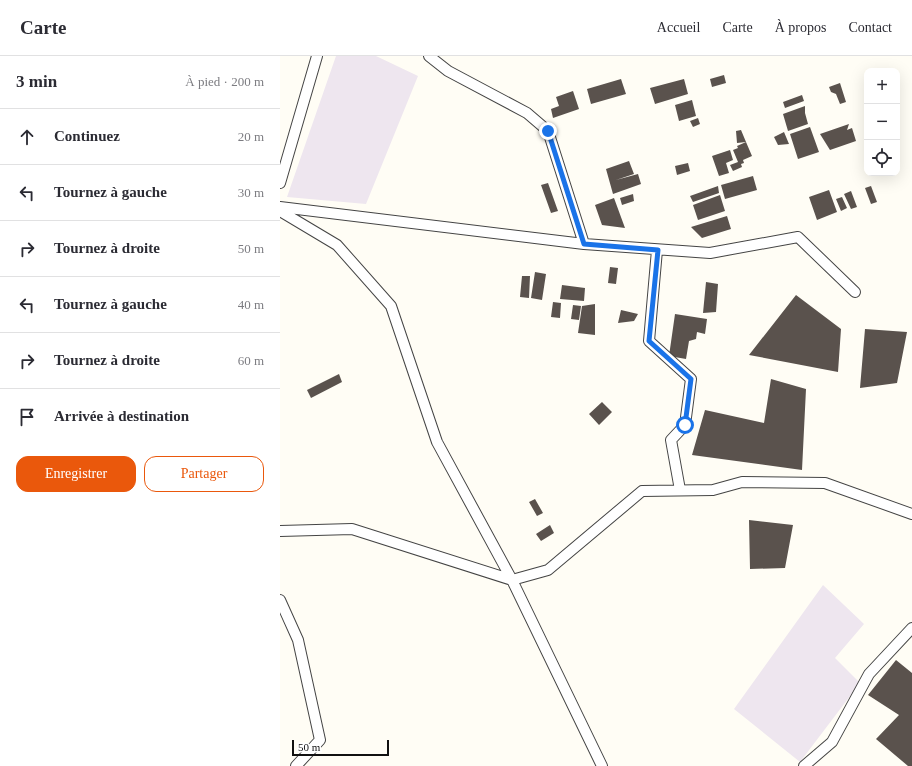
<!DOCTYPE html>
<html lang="fr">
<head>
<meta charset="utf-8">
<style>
	:root { --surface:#fff; --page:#f7f7f7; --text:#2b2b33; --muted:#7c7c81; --line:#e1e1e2; --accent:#ea580c }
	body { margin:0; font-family:Georgia,serif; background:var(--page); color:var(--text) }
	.controls { position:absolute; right:12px; top:12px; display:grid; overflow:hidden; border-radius:8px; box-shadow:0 4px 16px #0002 }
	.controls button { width:36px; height:36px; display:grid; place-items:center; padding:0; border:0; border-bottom:1px solid var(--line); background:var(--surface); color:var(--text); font:20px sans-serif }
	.scale { position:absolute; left:12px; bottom:10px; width:97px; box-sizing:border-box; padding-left:4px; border:2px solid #111; border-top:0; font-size:11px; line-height:14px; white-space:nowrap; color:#111; -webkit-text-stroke:3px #fff; paint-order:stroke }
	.stop { position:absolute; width:12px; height:12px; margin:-9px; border:3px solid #1a73e8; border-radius:50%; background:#fff }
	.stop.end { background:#1a73e8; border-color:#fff; box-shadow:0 1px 4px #0008 }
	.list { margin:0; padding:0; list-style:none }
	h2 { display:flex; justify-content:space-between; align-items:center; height:52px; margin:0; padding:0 16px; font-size:17px }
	h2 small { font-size:13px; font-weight:400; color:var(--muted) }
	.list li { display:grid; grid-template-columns:26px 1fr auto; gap:12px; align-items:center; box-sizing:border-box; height:56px; padding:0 16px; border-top:1px solid var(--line) }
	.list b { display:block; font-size:15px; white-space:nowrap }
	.list em { font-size:13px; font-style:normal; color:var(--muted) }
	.actions { display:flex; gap:8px; padding:12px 16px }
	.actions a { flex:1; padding:9px 0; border:1px solid var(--accent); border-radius:12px; text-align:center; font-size:14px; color:var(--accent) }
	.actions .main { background:var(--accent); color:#fff }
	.icon { flex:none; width:22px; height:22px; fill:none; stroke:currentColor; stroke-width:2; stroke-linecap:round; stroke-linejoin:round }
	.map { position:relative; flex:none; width:632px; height:710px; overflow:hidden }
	header { display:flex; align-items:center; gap:24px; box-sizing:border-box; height:56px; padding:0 20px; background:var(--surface); border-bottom:1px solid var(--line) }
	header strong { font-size:19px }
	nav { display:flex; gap:22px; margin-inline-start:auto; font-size:14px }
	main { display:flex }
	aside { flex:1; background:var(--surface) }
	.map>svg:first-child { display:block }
	.industrial { fill:#eee6ef }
	.building { fill:#5a524d }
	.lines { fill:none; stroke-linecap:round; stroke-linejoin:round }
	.street-casing { stroke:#444; stroke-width:12 }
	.street { stroke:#fff; stroke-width:10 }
	.route { stroke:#1a73e8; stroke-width:5 }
</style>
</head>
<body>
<header>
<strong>Carte</strong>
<nav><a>Accueil</a><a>Carte</a><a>À propos</a><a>Contact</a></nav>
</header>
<main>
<aside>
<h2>3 min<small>À pied · 200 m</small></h2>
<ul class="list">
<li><svg class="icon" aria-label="ahead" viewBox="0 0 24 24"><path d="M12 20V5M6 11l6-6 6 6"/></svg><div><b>Continuez</b></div><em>20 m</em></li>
<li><svg class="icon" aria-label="left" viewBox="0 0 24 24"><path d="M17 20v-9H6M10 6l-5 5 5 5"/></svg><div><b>Tournez à gauche</b></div><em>30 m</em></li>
<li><svg class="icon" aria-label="right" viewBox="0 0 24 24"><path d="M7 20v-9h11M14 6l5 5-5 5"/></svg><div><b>Tournez à droite</b></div><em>50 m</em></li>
<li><svg class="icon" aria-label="left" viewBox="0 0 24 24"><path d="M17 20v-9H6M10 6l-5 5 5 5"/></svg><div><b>Tournez à gauche</b></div><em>40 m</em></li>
<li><svg class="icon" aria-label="right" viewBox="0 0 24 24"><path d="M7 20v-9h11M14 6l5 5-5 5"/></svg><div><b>Tournez à droite</b></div><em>60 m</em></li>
<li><svg class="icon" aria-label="arrive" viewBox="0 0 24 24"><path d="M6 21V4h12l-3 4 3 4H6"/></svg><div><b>Arrivée à destination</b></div></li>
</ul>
<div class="actions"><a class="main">Enregistrer</a><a>Partager</a></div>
</aside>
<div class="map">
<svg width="632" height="710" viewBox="0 0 632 710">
	<rect width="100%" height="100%" fill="#fffdf5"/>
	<path class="industrial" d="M56,0H96L138,20L86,148L7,141Z
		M543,529L584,568L555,602L580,627L520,706L454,653Z"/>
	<path class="building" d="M444,19L446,27L432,31L430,23Z
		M341,23L346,38L311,48L307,33Z
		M404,23L408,38L375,48L370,32Z
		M560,27L566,46L560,48L556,38L551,36L549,31Z
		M293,35L299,53L273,62L271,53L279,50L276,41Z
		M522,39L524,45L505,52L503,46Z
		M412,44L416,60L399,65L395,49Z
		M525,50V57L528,68L508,75L503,58Z
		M418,62L420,68L413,71L410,65Z
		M569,68L567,74L572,72L576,85L550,94L540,78Z
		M530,71L539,96L518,103L510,78Z
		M461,74L466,86L457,87L456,75Z
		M504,76L509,88L498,89L494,81Z
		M466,86L472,100L463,104L464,107L461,108L462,111L453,115L450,109L458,106L453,94L458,92L457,90Z
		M450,94L453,104L446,107L449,117L439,120L432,100Z
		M349,105L354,118L336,124L358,118L361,128L333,138L326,113Z
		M408,107L410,115L397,119L395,110Z
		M473,120L477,134L445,143L441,129Z
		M268,127L278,155L271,157L261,129Z
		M438,130L439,137L413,146L410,140Z
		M591,130L597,146L591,148L585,132Z
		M549,134L557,156L537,164L529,141Z
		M571,135L577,151L571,153L564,138Z
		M353,138L354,145L342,149L340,142Z
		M440,139L445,155L418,164L413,149Z
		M562,141L567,152L561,155L556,143Z
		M334,142L345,172L322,169L315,149Z
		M447,160L451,173L422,182L411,171Z
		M330,211L338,212L336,228L328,227Z
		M255,216L266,218L262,244L251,242Z
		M242,220H250L249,242L240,241Z
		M426,226L438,228L436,256L423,257Z
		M282,229L305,232L304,245L280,243Z
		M516,239L561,273L558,316L469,299Z
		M273,246L281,247L280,262L271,261Z
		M315,248V279L298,277L302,250Z
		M293,249L301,250L299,264L291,263Z
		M341,254L358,258L354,265L338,267Z
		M395,258L427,263L425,278L417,276L416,283L409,285L406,303L389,300Z
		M585,273L627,276L617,327L580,332Z
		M59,318L62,326L31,342L27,334Z
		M491,323L526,333L522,414L412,399L425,354L484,367Z
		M322,346L332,356L319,369L309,358Z
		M255,443L263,457L257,460L249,446Z
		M469,464L513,469L505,512L470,513Z
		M270,469L274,477L261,485L256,478Z
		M616,604L632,617V710H628L596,683L619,659L588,639Z"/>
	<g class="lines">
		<g class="street-casing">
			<path id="street" d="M149,0L168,15L247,57L268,75L304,188
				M0,127L37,0
				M0,151L304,188L430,197L518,181L575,236
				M0,155L57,189L111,250L157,386L232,524L322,710
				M377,194L369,285L411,323L405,369L391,384L400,434
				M0,475L72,473L232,524L268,514L362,435L433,434L462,426L545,427L632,458
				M0,544L18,584L40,684L16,710
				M524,710L552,686L589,618L632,572"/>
		</g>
		<use href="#street" class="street"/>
	</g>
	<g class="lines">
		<path class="route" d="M268,75L304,188L378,194L369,285L411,323L405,369"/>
	</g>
</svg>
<div class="controls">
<button>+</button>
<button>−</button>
<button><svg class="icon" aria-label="locate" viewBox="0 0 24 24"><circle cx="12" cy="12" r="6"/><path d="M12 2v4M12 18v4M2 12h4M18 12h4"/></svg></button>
</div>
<div class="scale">50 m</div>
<div class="stop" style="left:405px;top:369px"></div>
<div class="stop end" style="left:268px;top:75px"></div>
</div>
</main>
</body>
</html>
